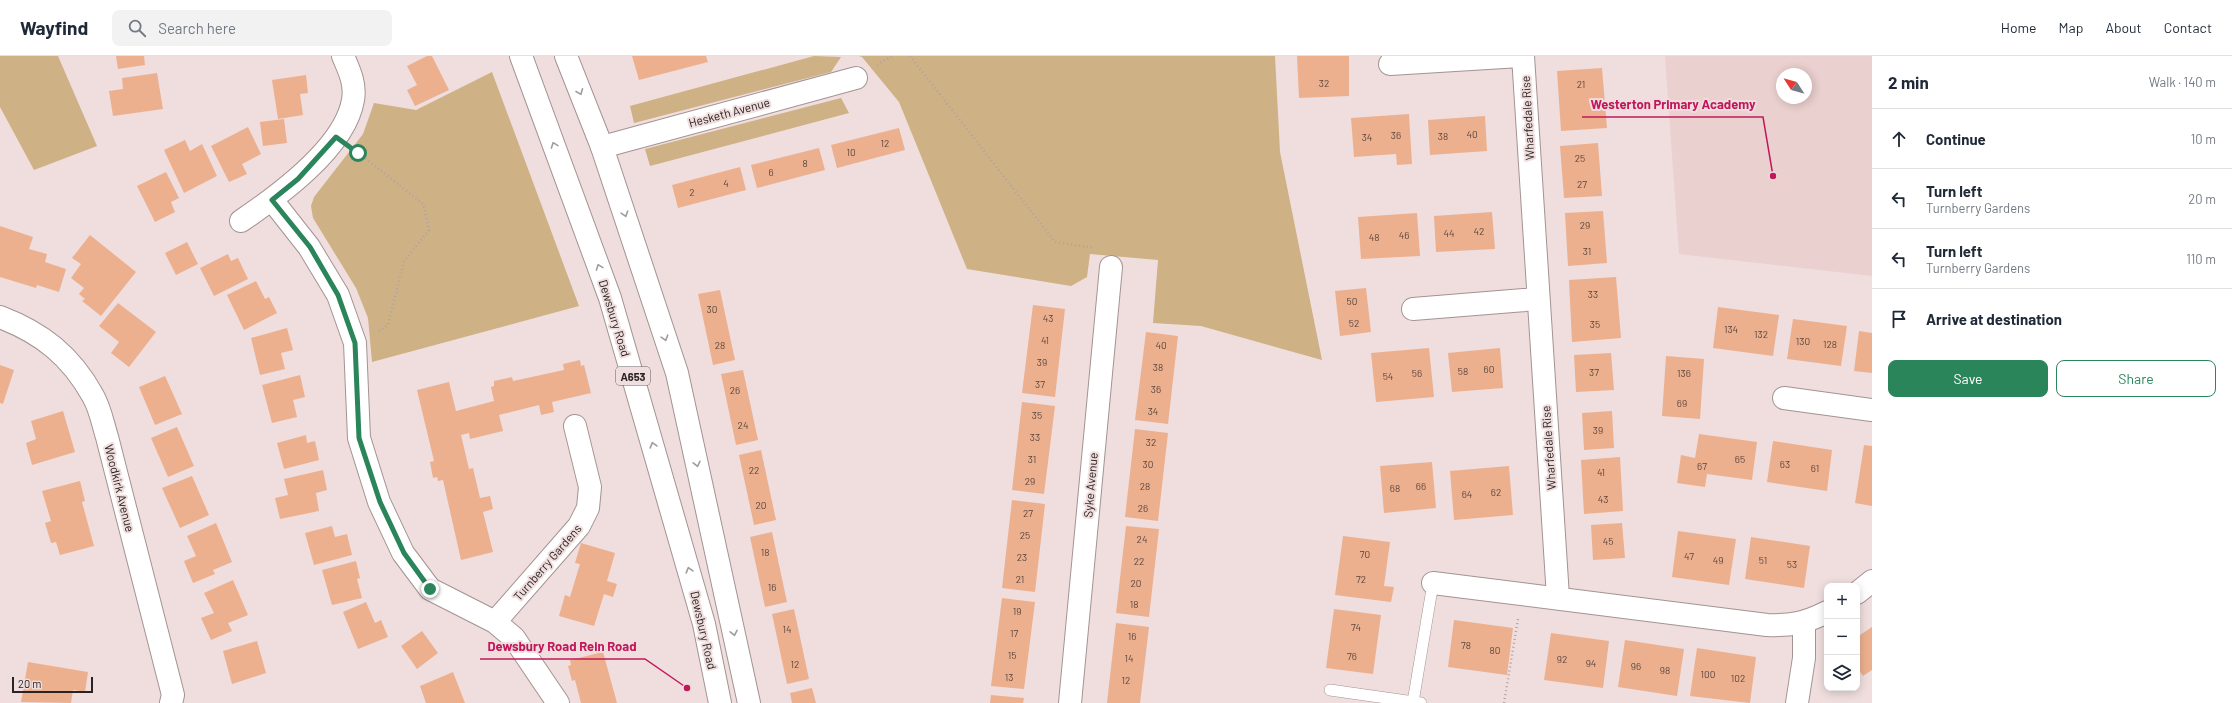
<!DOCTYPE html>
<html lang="en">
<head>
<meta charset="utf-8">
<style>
	:root { --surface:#fff; --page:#f2f2f3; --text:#1f2937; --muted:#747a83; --line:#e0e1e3; --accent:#2a855b }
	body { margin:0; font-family:Barlow,sans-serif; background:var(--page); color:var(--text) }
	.controls { position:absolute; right:12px; bottom:12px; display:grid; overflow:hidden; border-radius:8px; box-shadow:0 2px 10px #0003 }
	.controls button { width:36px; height:36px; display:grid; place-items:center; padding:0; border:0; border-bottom:1px solid var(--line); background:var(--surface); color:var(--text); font:20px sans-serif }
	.compass { position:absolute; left:1776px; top:12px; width:36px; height:36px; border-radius:50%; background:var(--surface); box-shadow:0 2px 10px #0003; rotate:306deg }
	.scale { position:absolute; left:12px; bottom:10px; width:81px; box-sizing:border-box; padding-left:4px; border:2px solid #2a2323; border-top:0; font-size:11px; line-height:14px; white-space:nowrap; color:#2a2323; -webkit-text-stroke:3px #efdedd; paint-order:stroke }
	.stop { position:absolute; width:12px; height:12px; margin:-9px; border:3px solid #2a855b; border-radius:50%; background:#fff }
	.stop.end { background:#2a855b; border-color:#fff; box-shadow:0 1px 4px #0008 }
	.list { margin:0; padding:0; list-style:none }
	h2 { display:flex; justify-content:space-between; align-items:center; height:52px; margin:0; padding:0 16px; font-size:17px }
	h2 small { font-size:13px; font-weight:400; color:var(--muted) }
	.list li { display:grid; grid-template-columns:26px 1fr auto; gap:12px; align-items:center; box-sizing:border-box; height:60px; padding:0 16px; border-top:1px solid var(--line) }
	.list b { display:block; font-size:15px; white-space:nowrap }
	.list p { margin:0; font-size:13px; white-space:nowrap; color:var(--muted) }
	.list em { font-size:13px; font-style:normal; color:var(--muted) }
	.actions { display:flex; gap:8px; padding:12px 16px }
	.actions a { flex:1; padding:9px 0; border:1px solid var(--accent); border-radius:8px; text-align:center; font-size:14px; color:var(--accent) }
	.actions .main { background:var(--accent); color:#fff }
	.icon { flex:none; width:22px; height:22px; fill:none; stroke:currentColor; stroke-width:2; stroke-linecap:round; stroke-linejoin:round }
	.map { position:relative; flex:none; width:1872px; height:647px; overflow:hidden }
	header { display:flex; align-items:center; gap:24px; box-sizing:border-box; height:56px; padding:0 20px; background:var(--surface); border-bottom:1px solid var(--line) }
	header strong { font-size:19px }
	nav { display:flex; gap:22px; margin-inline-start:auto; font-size:14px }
	.search { width:280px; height:36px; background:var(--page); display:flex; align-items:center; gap:10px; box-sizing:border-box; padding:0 14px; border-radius:8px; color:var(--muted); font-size:15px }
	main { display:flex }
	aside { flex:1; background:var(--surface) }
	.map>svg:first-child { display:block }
	.built { fill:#ead0ce; fill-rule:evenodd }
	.green { fill:#ceb184 }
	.building { fill:#ecb08f }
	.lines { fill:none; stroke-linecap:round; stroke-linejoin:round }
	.lane-casing { stroke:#a39392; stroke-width:12 }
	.street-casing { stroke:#a39392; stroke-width:24 }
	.primary-casing { stroke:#a39392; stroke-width:24 }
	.path { stroke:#b1a3a2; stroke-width:2.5; stroke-dasharray:1 3; stroke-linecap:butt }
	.lane { stroke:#fff; stroke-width:11 }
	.street { stroke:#fff; stroke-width:22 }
	.primary { stroke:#fff; stroke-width:22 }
	.oneway { stroke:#9f9c9c }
	.route { stroke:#2a855b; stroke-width:5 }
	.labels { text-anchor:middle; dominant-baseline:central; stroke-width:4; stroke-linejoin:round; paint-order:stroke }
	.number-label { font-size:10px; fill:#5a463e }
	.shield { fill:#efdedd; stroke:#655b5b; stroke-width:1 }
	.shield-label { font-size:11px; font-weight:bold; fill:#2a2323 }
	.street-label { font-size:12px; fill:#2a2323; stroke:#efdedd }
	.leader { fill:none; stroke:#c2185b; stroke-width:1.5 }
	.callout-dot { fill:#c2185b; stroke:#efdedd; stroke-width:1.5 }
	.callout-label { font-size:13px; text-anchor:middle; font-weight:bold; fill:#c2185b; stroke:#efdedd; stroke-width:4; stroke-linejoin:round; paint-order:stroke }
</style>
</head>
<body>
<header>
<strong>Wayfind</strong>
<div class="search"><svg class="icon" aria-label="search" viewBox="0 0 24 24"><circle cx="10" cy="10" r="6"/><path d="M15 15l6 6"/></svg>Search here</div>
<nav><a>Home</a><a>Map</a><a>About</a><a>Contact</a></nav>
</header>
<main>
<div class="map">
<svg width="1872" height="647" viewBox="0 0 1872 647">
	<rect width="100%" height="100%" fill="#efdedd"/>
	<path class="built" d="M1665,0H1872V220L1679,198ZM1782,18H1806V42H1782Z"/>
	<path class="green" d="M0,0H58L97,90L34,114L0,51Z
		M814,0L841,1L831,16L634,67L630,50Z
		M859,0H1275L1280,96L1322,304L1201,270L1153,267L1158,204L1090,198L1087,221L1071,230L967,213L899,46L862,1Z
		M492,16L579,250L372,306L368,262L356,232L313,162L311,150L314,141L363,78L374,47L416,54Z
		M841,42L849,57L650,110L645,93Z"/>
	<path class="building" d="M116,0H144L145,9L118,13Z
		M427,0H432L449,34L415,50L407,34L417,29L407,10Z
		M632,0H706L708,6L639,24Z
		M1297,0H1349V40L1299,42Z
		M1602,12L1607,72L1561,75L1557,15Z
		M157,17L163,53L113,60L109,35L123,33L122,22Z
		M306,19L308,37L300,38L303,59L278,63L272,24Z
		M1409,58L1412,108L1397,109L1396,98L1354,101L1351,62Z
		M1485,60L1487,95L1430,99L1428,64Z
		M284,63L287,87L263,90L260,66Z
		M248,71L261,98L242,108L247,118L229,126L211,90Z
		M899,72L905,94L837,112L831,89Z
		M185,84L190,95L202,88L217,120L184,137L164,94Z
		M1598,87L1602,140L1564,142L1560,90Z
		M819,92L825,114L757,132L751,109Z
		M740,111L746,134L678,152L672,129Z
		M166,116L179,142L171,146L175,156L155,166L137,130Z
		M1603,155L1607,207L1568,210L1565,157Z
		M1492,156L1495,193L1436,196L1434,160Z
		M1417,157L1420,200L1361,203L1358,161Z
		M0,170L33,181L29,193L47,198L45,206L66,213L59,236L37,229L36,232L0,221Z
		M90,179L136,216L101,260L82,245L85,243L79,238L84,232L71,222L81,208L72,202Z
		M187,186L198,208L176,219L165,197Z
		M228,198L231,205L238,202L248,223L214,240L200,212Z
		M1616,221L1621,282L1572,286L1569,224Z
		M256,225L265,243L269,241L277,257L244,274L227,239Z
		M1366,232L1371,276L1340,280L1335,235Z
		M720,234L735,304L713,309L698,238Z
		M118,247L156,276L129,311L111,297L119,286L99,270Z
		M1033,249L1065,253L1055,341L1022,337Z
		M1718,251L1779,259L1773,300L1713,292Z
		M1793,263L1847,270L1841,310L1787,303Z
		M287,272L293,294L281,297L285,313L260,319L251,282Z
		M1859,275L1872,277V317L1854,315Z
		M1146,276L1178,280L1168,368L1135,364Z
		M1429,292L1434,341L1376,346L1371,297Z
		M1500,292L1503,332L1452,336L1448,297Z
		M1611,297L1614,334L1576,336L1574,299Z
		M1666,300L1704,303L1700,363L1662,360Z
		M580,304L581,310L584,309L591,337L552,346L554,356L541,359L539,349L499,359L503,375L470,383L469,377L461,379L469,413L473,412L480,442L490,440L493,453L483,456L493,496L461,504L443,424L438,425L437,421L433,422L430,406L434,405L417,334L449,326L456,355L494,345L491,331L494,330V325L512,321L513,325L564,314L563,308Z
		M0,309L14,314L3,348L0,347Z
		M743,314L758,384L736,389L721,318Z
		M300,319L305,341L293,344L297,361L272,367L262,329Z
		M165,320L182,358L155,369L139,331Z
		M1022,346L1055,350L1044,438L1012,434Z
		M63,355L75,396L32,409L26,387L36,383L31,365Z
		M1612,355L1614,392L1584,394L1582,357Z
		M177,371L194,410L168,421L151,382Z
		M1135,373L1168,377L1158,465L1125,461Z
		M1699,378L1757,386L1752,424L1707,418L1705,431L1677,427L1681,399L1695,402Z
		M306,379L307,387L315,385L319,404L284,413L277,387Z
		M1773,385L1832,394L1827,435L1767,426Z
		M1864,389L1872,390V450L1855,447Z
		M761,394L776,464L754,469L739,399Z
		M1620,401L1623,455L1584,458L1581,404Z
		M1432,406L1436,452L1384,457L1380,410Z
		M1509,410L1513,459L1454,464L1450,415Z
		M323,414L327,434L316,437L319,455L280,463L275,442L288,439L284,423Z
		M192,420L209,459L180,472L162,432Z
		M80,425L85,445L82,446L94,490L60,499L56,486L51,487L45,467L51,465L42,435Z
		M1012,444L1045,448L1035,536L1002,532Z
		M216,467L232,506L213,514L215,518L193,527L184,505L196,500L187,480Z
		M1622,467L1625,502L1593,504L1591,469Z
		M332,470L335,481L347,478L352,499L314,509L305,477Z
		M1126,470L1159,473L1149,561L1116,557Z
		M1678,475L1736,483L1729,529L1672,521Z
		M772,476L787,546L765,551L750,481Z
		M1343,480L1390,486L1384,530L1394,531L1391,546L1335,539Z
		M1751,481L1810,490L1804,532L1745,523Z
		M581,487L615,497L607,525L617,528L613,541L604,538L594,570L559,560L565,539L570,541L580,508L575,507Z
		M356,505L360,522L357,523L362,542L332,549L322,514Z
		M233,524L248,559L228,567L232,575L211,584L201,562L214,557L204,537Z
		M1002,542L1035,546L1024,633L991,630Z
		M366,546L375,567L381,564L388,581L358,593L343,556Z
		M794,553L809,623L787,628L772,558Z
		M1334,553L1381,559L1373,618L1326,612Z
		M1454,564L1513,572L1507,619L1448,611Z
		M1116,567L1149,571L1140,647H1107Z
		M1872,571V614L1863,620L1857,611V581Z
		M422,575L438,597L417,613L401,590Z
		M1551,577L1609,585L1603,632L1544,624Z
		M1625,584L1684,593L1677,640L1618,631Z
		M257,585L266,617L232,628L223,595Z
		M1697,592L1756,601L1750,647L1690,640Z
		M603,596L617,647H581L575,624L572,625L568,610L571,609L570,604Z
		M28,606L88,616L85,636L73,634L71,647L21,646Z
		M453,616L465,647H426L420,630Z
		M812,632L816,647H792L790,637Z
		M991,639L1024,642L1023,647H990Z"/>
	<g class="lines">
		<g class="lane-casing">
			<path id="lane" d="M1330,634L1421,647
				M1413,646L1433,527"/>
		</g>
		<g class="street-casing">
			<path id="street" d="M1523,0L1558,541
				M1390,8L1520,0
				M602,91L856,22
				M272,144L309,191L338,239L355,287L359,382L379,446L403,497L430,533L495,566L514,582L558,647
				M241,165C278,140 345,92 353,44C356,28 349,14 343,0
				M1413,253L1537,243
				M0,261C42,277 71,300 93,340C100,352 103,368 107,381L173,639L171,647
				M1784,342L1872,354
				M1433,527L1767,569C1791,570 1805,567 1827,556
				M1857,537L1872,525
				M495,566L579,470L588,452L590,431L575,370
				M1070,647L1111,211
				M1797,647L1804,602V567"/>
		</g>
		<g class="primary-casing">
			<path id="primary" d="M521,0L610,242L704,568L720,647
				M566,0L602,91L677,317L749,647"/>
		</g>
		<path class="path" d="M910,0L1055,186L1094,192
			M877,9L892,0
			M356,95L423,148L429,174L404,205L388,269L377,277
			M1504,647L1518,563"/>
		<use href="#lane" class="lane"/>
		<use href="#street" class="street"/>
		<use href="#primary" class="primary"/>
	</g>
	<defs><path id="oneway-chevron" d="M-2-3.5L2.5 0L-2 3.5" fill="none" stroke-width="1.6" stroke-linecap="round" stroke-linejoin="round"/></defs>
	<g class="oneway">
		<use href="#oneway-chevron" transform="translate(580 36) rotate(68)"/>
		<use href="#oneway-chevron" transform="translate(554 89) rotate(-110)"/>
		<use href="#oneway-chevron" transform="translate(625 158) rotate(72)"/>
		<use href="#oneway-chevron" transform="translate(599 211) rotate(-110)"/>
		<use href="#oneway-chevron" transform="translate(665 282) rotate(72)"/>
		<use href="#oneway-chevron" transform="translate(653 389) rotate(-106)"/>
		<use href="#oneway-chevron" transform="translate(697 408) rotate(77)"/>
		<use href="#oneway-chevron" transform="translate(689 514) rotate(-106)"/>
		<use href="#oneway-chevron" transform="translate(734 577) rotate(78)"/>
	</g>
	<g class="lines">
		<path class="route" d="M358,97L336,81L298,123L272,144L310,191L338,239L355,287L359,382L380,446L404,497L430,533"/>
	</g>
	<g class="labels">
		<g class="number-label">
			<text x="1324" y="27">32</text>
			<text x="1581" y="28">21</text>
			<text x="1472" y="78">40</text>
			<text x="1396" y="79">36</text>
			<text x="1443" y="80">38</text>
			<text x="1367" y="81">34</text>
			<text x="885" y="87">12</text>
			<text x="851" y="96">10</text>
			<text x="1580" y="102">25</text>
			<text x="805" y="107">8</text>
			<text x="771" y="116">6</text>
			<text x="726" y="127">4</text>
			<text x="1582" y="128">27</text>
			<text x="692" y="136">2</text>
			<text x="1585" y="169">29</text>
			<text x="1479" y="175">42</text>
			<text x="1449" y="177">44</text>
			<text x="1404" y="179">46</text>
			<text x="1374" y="181">48</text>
			<text x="1587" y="195">31</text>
			<text x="1593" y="238">33</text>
			<text x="1352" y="245">50</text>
			<text x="712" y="253">30</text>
			<text x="1048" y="262">43</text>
			<text x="1354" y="267">52</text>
			<text x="1595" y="268">35</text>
			<text x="1731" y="273">134</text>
			<text x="1761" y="278">132</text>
			<text x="1045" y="284">41</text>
			<text x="1803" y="285">130</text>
			<text x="1830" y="288">128</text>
			<text x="720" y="289">28</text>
			<text x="1161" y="289">40</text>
			<text x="1042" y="306">39</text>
			<text x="1158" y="311">38</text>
			<text x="1489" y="313">60</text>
			<text x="1463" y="315">58</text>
			<text x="1594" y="316">37</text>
			<text x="1417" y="317">56</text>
			<text x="1684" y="317">136</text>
			<text x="1388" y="320">54</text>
			<text x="1040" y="328">37</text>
			<text x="1156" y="333">36</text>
			<text x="735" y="334">26</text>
			<text x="1682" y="347">69</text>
			<text x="1153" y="355">34</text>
			<text x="1037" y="359">35</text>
			<text x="743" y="369">24</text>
			<text x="1598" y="374">39</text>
			<text x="1035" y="381">33</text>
			<text x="1151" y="386">32</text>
			<text x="1032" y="403">31</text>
			<text x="1740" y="403">65</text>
			<text x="1148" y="408">30</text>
			<text x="1785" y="408">63</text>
			<text x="1702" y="410">67</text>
			<text x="1815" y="412">61</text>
			<text x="754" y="414">22</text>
			<text x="1601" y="416">41</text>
			<text x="1030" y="425">29</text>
			<text x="1145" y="430">28</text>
			<text x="1421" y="430">66</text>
			<text x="1395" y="432">68</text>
			<text x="1496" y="436">62</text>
			<text x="1467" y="438">64</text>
			<text x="1603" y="443">43</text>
			<text x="761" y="449">20</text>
			<text x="1143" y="452">26</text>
			<text x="1028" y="457">27</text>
			<text x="1025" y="479">25</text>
			<text x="1142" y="483">24</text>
			<text x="1608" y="485">45</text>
			<text x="765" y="496">18</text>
			<text x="1365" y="498">70</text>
			<text x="1689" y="500">47</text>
			<text x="1022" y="501">23</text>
			<text x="1718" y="504">49</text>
			<text x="1763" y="504">51</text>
			<text x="1139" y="505">22</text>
			<text x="1792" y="508">53</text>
			<text x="1020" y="523">21</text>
			<text x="1361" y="523">72</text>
			<text x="1136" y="527">20</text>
			<text x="772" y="531">16</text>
			<text x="1134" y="548">18</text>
			<text x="1017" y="555">19</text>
			<text x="1356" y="571">74</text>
			<text x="787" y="573">14</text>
			<text x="1014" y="577">17</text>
			<text x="1132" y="580">16</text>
			<text x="1466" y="589">78</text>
			<text x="1495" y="594">80</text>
			<text x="1012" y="599">15</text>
			<text x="1352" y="600">76</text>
			<text x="1129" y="602">14</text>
			<text x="1562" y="603">92</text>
			<text x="1591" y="607">94</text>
			<text x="795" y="608">12</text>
			<text x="1636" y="610">96</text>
			<text x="1665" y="614">98</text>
			<text x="1708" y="618">100</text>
			<text x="1009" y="621">13</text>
			<text x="1738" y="622">102</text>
			<text x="1126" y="624">12</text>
		</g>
		<rect class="shield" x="616" y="311" width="34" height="18" rx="3"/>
		<g class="shield-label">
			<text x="633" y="320">A653</text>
		</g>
		<g class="street-label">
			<text transform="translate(729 56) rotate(-15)">Hesketh Avenue</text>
			<text transform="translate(1527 62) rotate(-93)">Wharfedale Rise</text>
			<text transform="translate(615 262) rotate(73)">Dewsbury Road</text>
			<text transform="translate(1548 392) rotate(-94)">Wharfedale Rise</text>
			<text transform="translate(1090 429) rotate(-85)">Syke Avenue</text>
			<text transform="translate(120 432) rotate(76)">Woodkirk Avenue</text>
			<text transform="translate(547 506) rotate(-49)">Turnberry Gardens</text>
			<text transform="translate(704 574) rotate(77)">Dewsbury Road</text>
		</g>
	</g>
	<path class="leader" d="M1773 120L1763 61H1582M687 632L645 603H480"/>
	<g class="callout-dot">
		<circle cx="1773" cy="120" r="4"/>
		<circle cx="687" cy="632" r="4"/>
	</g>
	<g class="callout-label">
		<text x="1673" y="53">Westerton Primary Academy</text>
		<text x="562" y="595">Dewsbury Road Rein Road</text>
	</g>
</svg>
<div class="controls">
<button>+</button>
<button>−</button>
<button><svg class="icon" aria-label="layers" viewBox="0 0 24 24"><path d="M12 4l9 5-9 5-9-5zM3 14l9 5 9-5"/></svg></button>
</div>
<svg class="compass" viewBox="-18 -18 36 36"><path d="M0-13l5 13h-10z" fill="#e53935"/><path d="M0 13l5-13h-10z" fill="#747a83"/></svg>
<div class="scale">20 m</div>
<div class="stop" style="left:358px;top:97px"></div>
<div class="stop end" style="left:430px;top:533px"></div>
</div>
<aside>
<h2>2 min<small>Walk · 140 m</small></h2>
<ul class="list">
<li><svg class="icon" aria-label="ahead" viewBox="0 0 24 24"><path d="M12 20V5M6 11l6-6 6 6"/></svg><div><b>Continue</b></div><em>10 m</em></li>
<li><svg class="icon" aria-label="left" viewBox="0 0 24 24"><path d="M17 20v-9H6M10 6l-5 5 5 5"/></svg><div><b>Turn left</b><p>Turnberry Gardens</p></div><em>20 m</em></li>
<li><svg class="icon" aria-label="left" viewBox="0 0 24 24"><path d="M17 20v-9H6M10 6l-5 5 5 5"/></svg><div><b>Turn left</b><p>Turnberry Gardens</p></div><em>110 m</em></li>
<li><svg class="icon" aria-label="arrive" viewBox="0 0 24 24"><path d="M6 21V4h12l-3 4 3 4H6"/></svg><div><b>Arrive at destination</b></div></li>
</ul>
<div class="actions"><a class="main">Save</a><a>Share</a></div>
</aside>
</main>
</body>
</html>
